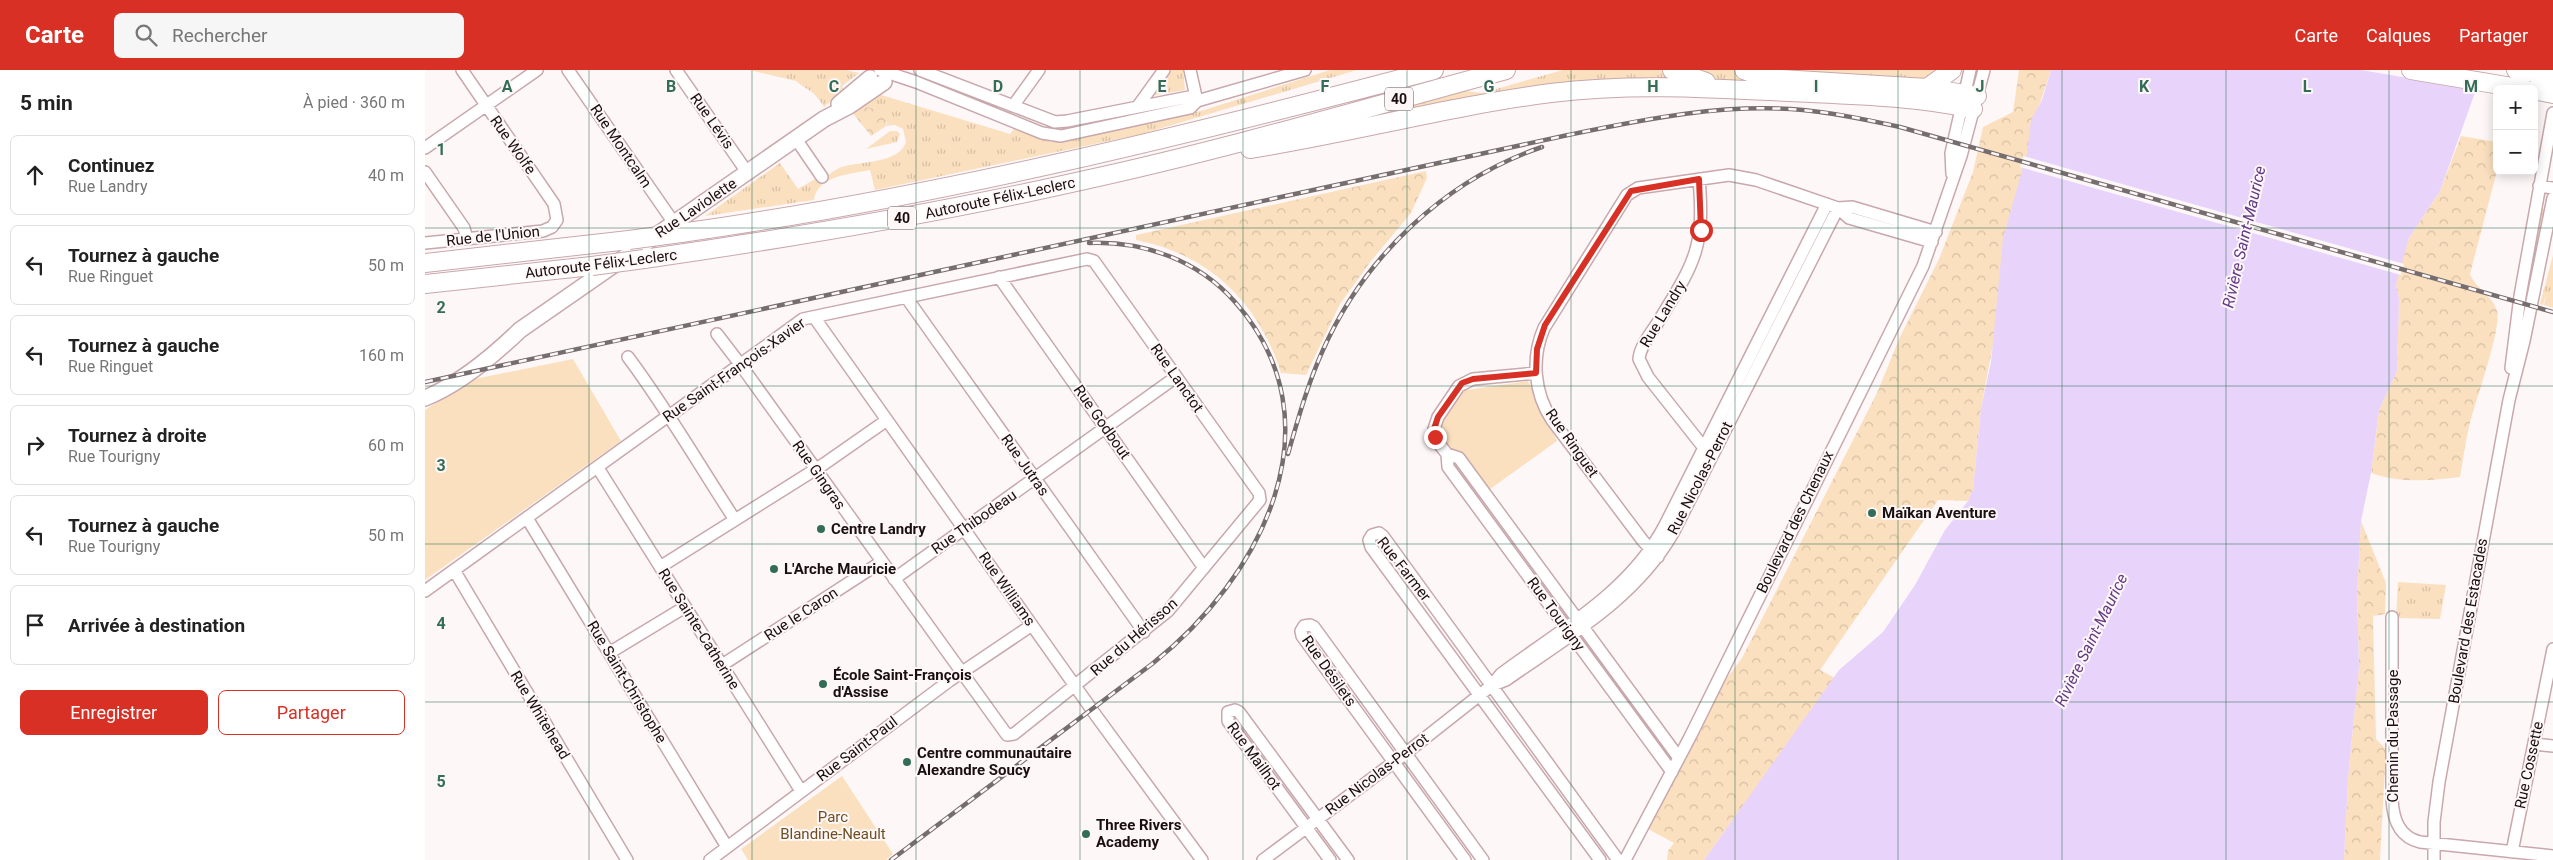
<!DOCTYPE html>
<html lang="fr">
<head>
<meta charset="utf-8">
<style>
	:root { --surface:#fff; --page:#f6f6f6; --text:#222; --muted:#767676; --line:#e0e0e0; --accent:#d93025 }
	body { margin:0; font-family:Roboto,sans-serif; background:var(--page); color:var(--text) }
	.controls { position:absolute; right:15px; top:15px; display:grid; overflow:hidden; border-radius:8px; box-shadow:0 2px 12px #0003 }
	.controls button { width:45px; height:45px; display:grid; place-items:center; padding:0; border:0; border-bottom:1px solid var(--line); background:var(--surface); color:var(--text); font:25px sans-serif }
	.stop { position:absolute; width:15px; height:15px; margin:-11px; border:4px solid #d93025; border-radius:50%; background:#fff }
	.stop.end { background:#d93025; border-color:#fff; box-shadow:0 1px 5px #0008 }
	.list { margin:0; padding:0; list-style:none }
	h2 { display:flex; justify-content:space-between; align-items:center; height:65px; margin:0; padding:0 20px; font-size:21px }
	h2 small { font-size:16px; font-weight:400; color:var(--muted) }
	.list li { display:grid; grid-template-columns:32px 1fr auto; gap:15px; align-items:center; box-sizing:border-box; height:80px; margin:0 10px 10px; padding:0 10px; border:1px solid var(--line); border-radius:8px }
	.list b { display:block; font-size:19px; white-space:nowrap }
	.list p { margin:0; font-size:16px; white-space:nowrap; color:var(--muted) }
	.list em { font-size:16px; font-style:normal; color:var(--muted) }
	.actions { display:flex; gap:10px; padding:15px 20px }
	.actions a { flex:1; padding:11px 0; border:1px solid var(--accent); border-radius:8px; text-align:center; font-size:18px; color:var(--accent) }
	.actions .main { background:var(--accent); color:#fff }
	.icon { flex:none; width:28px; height:28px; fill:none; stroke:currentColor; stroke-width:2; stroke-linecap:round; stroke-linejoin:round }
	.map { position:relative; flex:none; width:2128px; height:790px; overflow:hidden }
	header { display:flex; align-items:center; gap:30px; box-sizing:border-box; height:70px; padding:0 25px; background:var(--accent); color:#fff }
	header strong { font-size:24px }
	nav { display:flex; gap:28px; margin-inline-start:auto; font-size:18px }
	.search { width:350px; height:45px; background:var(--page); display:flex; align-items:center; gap:12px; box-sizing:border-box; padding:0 18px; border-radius:8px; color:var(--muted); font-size:19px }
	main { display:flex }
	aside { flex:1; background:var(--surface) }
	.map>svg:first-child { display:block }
	.grass { fill:url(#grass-tufts) }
	.forest { fill:url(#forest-crowns) }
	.park { fill:#fae0bf }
	.water { fill:#e8d4fb }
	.pier { fill:#fef7f8 }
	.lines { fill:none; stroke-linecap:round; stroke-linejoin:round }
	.minor-casing { stroke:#c8a8ac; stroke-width:14 }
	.major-casing { stroke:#c8a8ac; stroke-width:18 }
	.highway-casing { stroke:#c8a8ac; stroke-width:20 }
	.minor { stroke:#fff; stroke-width:11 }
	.major { stroke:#fff; stroke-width:15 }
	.highway { stroke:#fff; stroke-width:18 }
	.rail-casing { stroke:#766d6e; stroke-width:4.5 }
	.rail { stroke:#fef7f8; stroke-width:2.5; stroke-dasharray:8; stroke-linecap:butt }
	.highway-bridge-casing { stroke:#c8a8ac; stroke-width:20; stroke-linecap:butt }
	.highway-bridge { stroke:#fff; stroke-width:18 }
	.route { stroke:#d93025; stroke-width:6 }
	.grid { fill:none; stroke:#336d57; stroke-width:1; stroke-opacity:0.55 }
	.poi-dot { fill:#336d57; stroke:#fef7f8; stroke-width:2 }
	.labels { text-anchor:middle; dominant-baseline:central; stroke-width:4; stroke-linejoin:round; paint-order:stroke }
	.shield { fill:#fef7f8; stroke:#5e5556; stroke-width:1 }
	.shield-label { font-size:14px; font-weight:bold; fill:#1a0f10 }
	.street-label { font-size:15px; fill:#1a0f10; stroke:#fef7f8 }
	.poi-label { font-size:15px; font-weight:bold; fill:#1a0f10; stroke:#fef7f8; text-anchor:start }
	.park-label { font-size:15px; fill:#6f4f22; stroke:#fef7f8 }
	.water-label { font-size:16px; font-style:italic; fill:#633984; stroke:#fef7f8 }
	.grid-label { font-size:16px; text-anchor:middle; font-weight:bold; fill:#336d57; stroke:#fef7f8; stroke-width:4; stroke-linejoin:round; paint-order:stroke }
</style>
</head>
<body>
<header>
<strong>Carte</strong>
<div class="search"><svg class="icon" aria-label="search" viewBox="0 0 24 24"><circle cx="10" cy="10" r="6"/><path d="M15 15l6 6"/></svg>Rechercher</div>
<nav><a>Carte</a><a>Calques</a><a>Partager</a></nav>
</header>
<main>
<aside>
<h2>5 min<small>À pied · 360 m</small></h2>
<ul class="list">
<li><svg class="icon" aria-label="ahead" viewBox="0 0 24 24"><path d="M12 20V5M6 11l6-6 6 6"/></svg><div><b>Continuez</b><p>Rue Landry</p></div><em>40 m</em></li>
<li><svg class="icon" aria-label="left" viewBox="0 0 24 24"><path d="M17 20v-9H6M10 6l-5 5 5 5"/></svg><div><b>Tournez à gauche</b><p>Rue Ringuet</p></div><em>50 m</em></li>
<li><svg class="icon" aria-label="left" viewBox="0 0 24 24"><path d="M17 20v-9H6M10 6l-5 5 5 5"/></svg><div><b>Tournez à gauche</b><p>Rue Ringuet</p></div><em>160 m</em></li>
<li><svg class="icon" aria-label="right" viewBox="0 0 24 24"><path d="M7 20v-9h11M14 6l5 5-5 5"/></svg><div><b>Tournez à droite</b><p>Rue Tourigny</p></div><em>60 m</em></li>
<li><svg class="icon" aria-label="left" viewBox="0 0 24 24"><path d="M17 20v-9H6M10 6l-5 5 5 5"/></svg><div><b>Tournez à gauche</b><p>Rue Tourigny</p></div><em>50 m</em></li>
<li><svg class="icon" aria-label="arrive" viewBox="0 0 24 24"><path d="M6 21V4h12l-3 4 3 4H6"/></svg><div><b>Arrivée à destination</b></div></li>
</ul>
<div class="actions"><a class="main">Enregistrer</a><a>Partager</a></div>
</aside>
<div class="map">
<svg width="2128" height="790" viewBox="0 0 2128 790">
	<defs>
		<pattern id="grass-tufts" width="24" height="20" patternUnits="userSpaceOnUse" patternTransform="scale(1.25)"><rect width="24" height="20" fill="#fae0bf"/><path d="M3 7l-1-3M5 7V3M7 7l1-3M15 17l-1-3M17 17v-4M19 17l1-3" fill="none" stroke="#d6bfa3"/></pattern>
		<pattern id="forest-crowns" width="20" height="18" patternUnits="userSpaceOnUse" patternTransform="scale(1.25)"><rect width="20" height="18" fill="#fae0bf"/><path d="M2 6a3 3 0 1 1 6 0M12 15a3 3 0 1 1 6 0" fill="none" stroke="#d6bfa3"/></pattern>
	</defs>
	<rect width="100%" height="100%" fill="#fef7f8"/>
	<path class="grass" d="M324,0H421L434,3L417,16L419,20L399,37C388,19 384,22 371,11Z
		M745,0H758L760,20L727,26Z
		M905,0H932L717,64L450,120L445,100C425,104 392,106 389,130L280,146L355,93L373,119L390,109L394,113C401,108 409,99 417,97C435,91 474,94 481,72L478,59L470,55L461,56L462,53C456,39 447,38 433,37L453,24L585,64L589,58L626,72H639L779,40Z
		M1138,0H1235L1250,10L937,54L935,48L1040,21L1057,23Z
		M1258,0H1309L1327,12C1303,13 1281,7 1258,0Z
		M1327,0H1519L1496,10Z
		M465,61H472L475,64L472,72L441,79Z
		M2114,138L2120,139L2094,269L2096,251Z
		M2128,185V238L2119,235L2121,224L2118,235L2115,234Z
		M1973,512L2021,515L2015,549L1971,548Z"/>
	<path class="forest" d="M1594,0H1626L1612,42L1556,338L1548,420L1543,431L1513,430L1395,600L1410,608L1279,790H1242L1243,781L1249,773L1221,758L1269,651L1317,588L1452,323L1475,267L1514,189L1548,102L1558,57L1588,42Z
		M433,37C444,37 454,38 461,47V56L446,66L426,41Z
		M2036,66L2072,72V101L2045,204C2051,219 2068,226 2072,241C2077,259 2049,334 2044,357C2040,374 2038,390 2035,407C2006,411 1974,413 1946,403L1954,340L1972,301L1974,228L1971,215L1977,190L1984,168L2015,121Z
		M1001,101L1002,108L986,143L946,191L915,234L881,305L856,303C834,233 784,184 711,170V165Z
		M1936,451L1961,513L1960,544L1948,546L1951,669L1961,679L1955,790H1919L1923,708L1934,597L1932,523Z"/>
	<path class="park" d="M148,289L196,371L0,510V340L45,310Z
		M1103,311L1132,371L1054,427L1016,374L1009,377L1008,367L1035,321Z
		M417,706L468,784L461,790H323L316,779Z"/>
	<path class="water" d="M1626,0H2058L2015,121L1984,168L1971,215L1974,228L1972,301L1954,340L1946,403L1936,451L1932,523L1934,597L1923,708L1919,790H1279L1414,600L1458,562L1490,515L1520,460L1543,431L1548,420L1556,338L1566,292L1578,168L1602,83L1606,50L1617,30Z"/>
	<path class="pier" d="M1936,0H2060L2054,20Z
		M1598,86L1979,194L1976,205L1595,97Z"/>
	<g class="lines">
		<g class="minor-casing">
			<path id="minor" d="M143,0L249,153
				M251,0L322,102
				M455,0L491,12L617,63L636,66L765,38L772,31L880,0
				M495,0L630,52L642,51L764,27L772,31
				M765,0L772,31
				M588,36L614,0
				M713,36L739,0
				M371,69L397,107
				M0,78L112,0
				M0,102L39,158L42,169
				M1527,104L1526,83L1545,0
				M1274,109C1280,177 1270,192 1235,249C1228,261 1215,275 1214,289L1223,307L1283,383
				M2114,116L2128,118
				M1413,138L1424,148L1507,172
				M0,173L118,161L127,157L132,150L129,134L37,0
				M574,207L779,498
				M481,227L719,562
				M389,247L672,647L777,790
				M203,287C242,339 274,395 310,450
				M2086,298L2095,226L2128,43
				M1111,303L1048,309L1034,316L1013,347L1009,359L1011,370L1022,384L1023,397L1247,702
				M1022,384L1034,388L1254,688
				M173,398L376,721
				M102,448L302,777
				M1233,487L1218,471L1127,350C1109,323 1106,288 1119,258L1202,125L1213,118L1304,105L1331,110L1413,138L1427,137L1511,162
				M235,497L399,394L462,350
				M29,500L202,790
				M469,509L751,307
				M0,521L243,346L251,341C293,310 336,280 378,249L662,189L669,191L834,423L835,430L743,541L589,664L582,665L315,294L292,264
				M1967,547V729C1968,749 1974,767 1995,772L2128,786
				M184,583L260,537
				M297,595L456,492
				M1066,616L1081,610C1142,567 1210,529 1248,463L1413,138
				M2109,674L2128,676
				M2087,782L2128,579
				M285,790L524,611L607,555
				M838,790L981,683L1066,616L1076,604C1135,560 1205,522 1240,455L1402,134
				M905,790L803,651V642L810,640L814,642L923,790
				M1040,790L877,566L876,561L879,556L885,555L889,557L1058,790
				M1175,790L946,477L944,470L947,465L954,463L958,466L1193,790
				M1200,790L1265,667L1498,196L1536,86L1559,0
				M2009,790V752L2014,712L2084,330L2099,271L2128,128"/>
		</g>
		<g class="major-casing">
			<path id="major" d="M414,34L445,8
				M0,328C35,314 68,286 95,260L399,49L424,36L459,12"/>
		</g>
		<g class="highway-casing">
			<path id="highway" d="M1247,0L1281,12
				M1319,0L1340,8L1502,18L1552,26
				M1986,0L2099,19
				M2091,0L2128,6
				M1502,18L1527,0
				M2109,20L2128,24
				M825,79C926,63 1025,36 1126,23C1205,13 1285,18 1364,22C1425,25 1488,26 1548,39
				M256,163C511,127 760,66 1009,0
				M219,189C367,168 514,143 660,110C802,79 941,38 1081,0
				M0,193L204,170
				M0,214L167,196"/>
		</g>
		<use href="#minor" class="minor"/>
		<use href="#major" class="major"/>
		<use href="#highway" class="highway"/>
		<g class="rail-casing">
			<path id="rail" d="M0,312L1143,65C1221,49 1298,33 1378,40C1411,43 1443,50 1475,57L2128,242
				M863,384C873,349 883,313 898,280C940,186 1020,110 1117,77
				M466,790L727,594C836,508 917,353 810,232C773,190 719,171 664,173"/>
		</g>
		<use href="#rail" class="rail"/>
		<g class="highway-bridge-casing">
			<path id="highway-bridge" d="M204,170L256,163
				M167,196L219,189"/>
		</g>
		<use href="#highway-bridge" class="highway-bridge"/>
	</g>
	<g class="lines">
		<path class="route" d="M1010,367L1009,359L1013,347L1037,313L1048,309L1111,303L1112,279L1120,255L1206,121L1274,109L1276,160"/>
	</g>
	<path class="grid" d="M164,0V790M327,0V790M491,0V790M655,0V790M818,0V790M982,0V790M1146,0V790M1310,0V790M1473,0V790M1637,0V790M1801,0V790M1964,0V790M0,158H2128M0,316H2128M0,474H2128M0,632H2128"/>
	<g class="poi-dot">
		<circle cx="1447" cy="443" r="5"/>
		<circle cx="396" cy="459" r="5"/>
		<circle cx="349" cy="499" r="5"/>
		<circle cx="398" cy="614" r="5"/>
		<circle cx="482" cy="692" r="5"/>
		<circle cx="661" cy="764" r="5"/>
	</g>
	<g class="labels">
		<g class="shield">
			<rect x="960" y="17.5" width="28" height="23" rx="4"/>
			<rect x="463" y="136.5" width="28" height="23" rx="4"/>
		</g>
		<g class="shield-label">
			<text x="974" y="29">40</text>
			<text x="477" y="148">40</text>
		</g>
		<g class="street-label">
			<text transform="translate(287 51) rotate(55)">Rue Lévis</text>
			<text transform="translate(88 75) rotate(55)">Rue Wolfe</text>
			<text transform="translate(196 76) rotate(56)">Rue Montcalm</text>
			<text transform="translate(575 128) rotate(-12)">Autoroute Félix-Leclerc</text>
			<text transform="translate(271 138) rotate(-34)">Rue Laviolette</text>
			<text transform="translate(68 166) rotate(-6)">Rue de l'Union</text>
			<text transform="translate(176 194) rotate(-7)">Autoroute Félix-Leclerc</text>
			<text transform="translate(1238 244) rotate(-59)">Rue Landry</text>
			<text transform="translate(309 300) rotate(-35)">Rue Saint-François-Xavier</text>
			<text transform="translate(752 308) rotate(55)">Rue Lanctot</text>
			<text transform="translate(677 352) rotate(55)">Rue Godbout</text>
			<text transform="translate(1147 373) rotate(55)">Rue Ringuet</text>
			<text transform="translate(600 395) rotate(55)">Rue Jutras</text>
			<text transform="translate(394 405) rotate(55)">Rue Gingras</text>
			<text transform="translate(1275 408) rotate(-63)">Rue Nicolas-Perrot</text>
			<text transform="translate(549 452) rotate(-35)">Rue Thibodeau</text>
			<text transform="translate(1370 452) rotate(-64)">Boulevard des Chenaux</text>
			<text transform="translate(979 499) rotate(52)">Rue Farmer</text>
			<text transform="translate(582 519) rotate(55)">Rue Williams</text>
			<text transform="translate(376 544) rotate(-33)">Rue le Caron</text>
			<text transform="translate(1131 544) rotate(54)">Rue Tourigny</text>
			<text transform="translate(2043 551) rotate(-80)">Boulevard des Estacades</text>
			<text transform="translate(274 559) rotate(58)">Rue Sainte-Catherine</text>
			<text transform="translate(709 567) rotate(-41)">Rue du Hérisson</text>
			<text transform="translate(904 601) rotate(55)">Rue Désilets</text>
			<text transform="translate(202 612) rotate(59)">Rue Saint-Christophe</text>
			<text transform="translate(115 645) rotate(59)">Rue Whitehead</text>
			<text transform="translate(1968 666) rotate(-90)">Chemin du Passage</text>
			<text transform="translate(432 679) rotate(-37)">Rue Saint-Paul</text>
			<text transform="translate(829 686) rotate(54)">Rue Mailhot</text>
			<text transform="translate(2104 695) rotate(-78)">Rue Cossette</text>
			<text transform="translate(952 704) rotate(-37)">Rue Nicolas-Perrot</text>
		</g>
		<g class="poi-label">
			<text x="1457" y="443">Maïkan Aventure</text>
			<text x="406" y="459">Centre Landry</text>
			<text x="359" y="499">L'Arche Mauricie</text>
			<text x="408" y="605">École Saint-François<tspan x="408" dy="17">d'Assise</tspan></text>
			<text x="492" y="683">Centre communautaire<tspan x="492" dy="17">Alexandre Soucy</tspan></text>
			<text x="671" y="755">Three Rivers<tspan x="671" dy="17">Academy</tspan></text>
		</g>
		<g class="park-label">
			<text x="408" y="747">Parc<tspan x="408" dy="17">Blandine-Neault</tspan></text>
		</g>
		<g class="water-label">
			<text transform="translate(1819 167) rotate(-77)">Rivière Saint-Maurice</text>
			<text transform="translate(1666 570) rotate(-64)">Rivière Saint-Maurice</text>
		</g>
	</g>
	<g class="grid-label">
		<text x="82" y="22">A</text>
		<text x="246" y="22">B</text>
		<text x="409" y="22">C</text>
		<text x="573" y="22">D</text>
		<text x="737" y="22">E</text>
		<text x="900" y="22">F</text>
		<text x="1064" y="22">G</text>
		<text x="1228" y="22">H</text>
		<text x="1391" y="22">I</text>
		<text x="1555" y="22">J</text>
		<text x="1719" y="22">K</text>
		<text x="1882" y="22">L</text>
		<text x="2046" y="22">M</text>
		<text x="16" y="85">1</text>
		<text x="16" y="243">2</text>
		<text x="16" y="401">3</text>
		<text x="16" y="559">4</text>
		<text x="16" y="717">5</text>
	</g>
</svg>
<div class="controls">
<button>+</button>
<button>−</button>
</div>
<div class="stop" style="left:1276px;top:160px"></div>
<div class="stop end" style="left:1010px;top:367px"></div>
</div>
</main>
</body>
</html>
